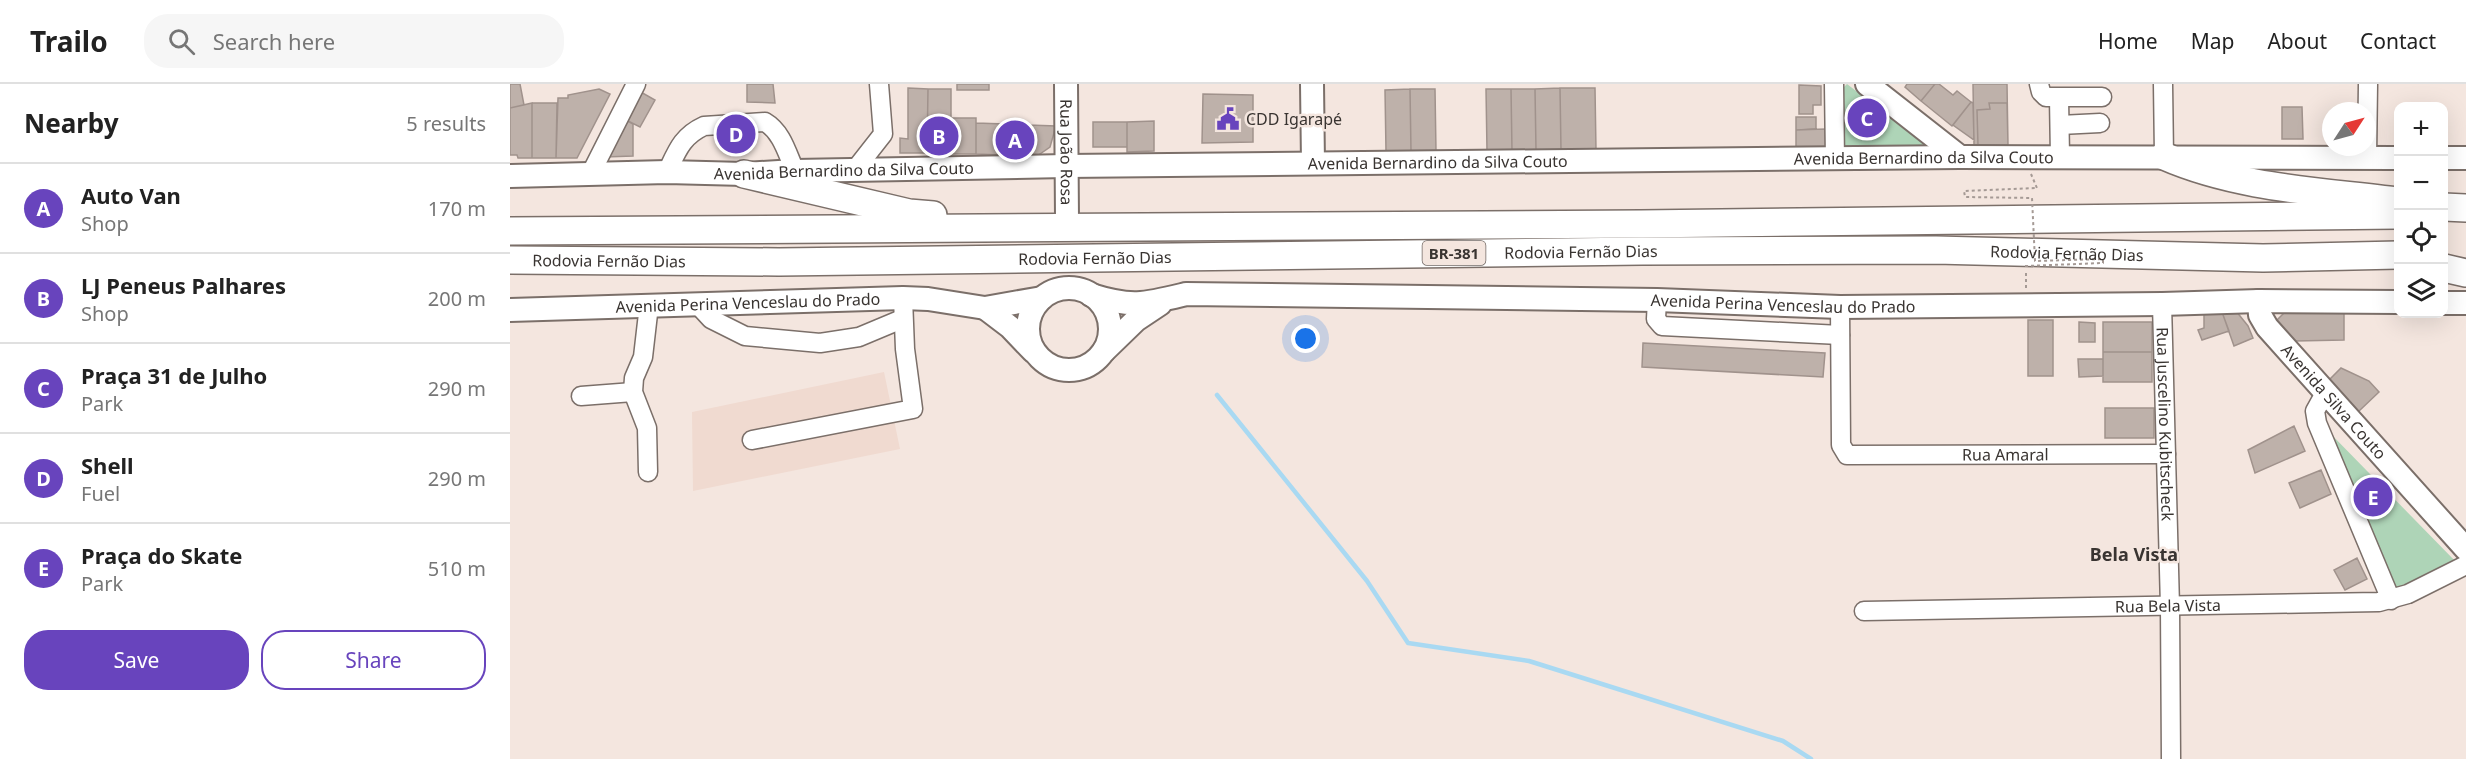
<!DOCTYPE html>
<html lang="en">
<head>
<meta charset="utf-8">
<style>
	:root { --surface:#fff; --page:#f6f6f6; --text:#222; --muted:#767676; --line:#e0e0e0; --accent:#6844bd }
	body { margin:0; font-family:"Noto Sans",sans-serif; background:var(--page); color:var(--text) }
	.controls { position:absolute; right:18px; top:18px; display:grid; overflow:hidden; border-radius:12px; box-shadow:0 6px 24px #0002 }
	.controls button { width:54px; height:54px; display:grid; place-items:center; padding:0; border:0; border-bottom:2px solid var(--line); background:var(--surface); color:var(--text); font:30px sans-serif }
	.compass { position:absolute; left:1812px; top:18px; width:54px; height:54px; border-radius:50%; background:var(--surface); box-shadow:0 6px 24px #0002; rotate:54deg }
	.you { position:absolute; left:796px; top:255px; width:21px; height:21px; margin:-15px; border:4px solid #fff; border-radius:50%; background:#1a73e8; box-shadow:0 0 0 9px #1a73e833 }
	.badge { display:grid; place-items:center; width:39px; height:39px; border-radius:50%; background:var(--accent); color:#fff; font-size:20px; font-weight:700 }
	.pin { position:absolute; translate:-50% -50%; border:3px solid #fff; box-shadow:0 2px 6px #0006 }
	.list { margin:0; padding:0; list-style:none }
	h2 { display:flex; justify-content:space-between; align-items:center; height:78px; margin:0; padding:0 24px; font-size:26px }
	h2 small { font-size:20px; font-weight:400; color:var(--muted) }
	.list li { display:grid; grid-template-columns:39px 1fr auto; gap:18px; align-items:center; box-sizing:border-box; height:90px; padding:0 24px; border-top:2px solid var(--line) }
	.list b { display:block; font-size:22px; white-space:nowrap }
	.list p { margin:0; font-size:20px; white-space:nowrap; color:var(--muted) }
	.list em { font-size:20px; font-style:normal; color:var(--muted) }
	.actions { display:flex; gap:12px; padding:18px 24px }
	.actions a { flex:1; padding:14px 0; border:2px solid var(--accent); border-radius:24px; text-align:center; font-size:21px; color:var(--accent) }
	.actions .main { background:var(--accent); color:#fff }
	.icon { flex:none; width:33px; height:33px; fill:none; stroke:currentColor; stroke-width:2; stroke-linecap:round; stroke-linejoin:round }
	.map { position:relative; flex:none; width:1956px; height:675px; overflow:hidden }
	header { display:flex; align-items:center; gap:36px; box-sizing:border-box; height:84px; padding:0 30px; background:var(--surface); border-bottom:2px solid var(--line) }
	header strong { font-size:28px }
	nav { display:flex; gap:33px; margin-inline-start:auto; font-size:21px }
	.search { width:420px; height:54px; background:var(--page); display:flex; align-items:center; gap:15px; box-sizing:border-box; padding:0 21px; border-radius:24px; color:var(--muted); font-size:22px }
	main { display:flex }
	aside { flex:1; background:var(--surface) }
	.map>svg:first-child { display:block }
	.built { fill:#f0dad0 }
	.green { fill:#aed4b7 }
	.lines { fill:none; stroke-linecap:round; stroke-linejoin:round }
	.stream { stroke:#a9d9f2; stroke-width:4.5 }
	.building { fill:#beb1aa; stroke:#a0928c; stroke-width:1.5 }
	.minor-casing { stroke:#7b6f69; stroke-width:21 }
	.major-casing { stroke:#7b6f69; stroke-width:26 }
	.highway-casing { stroke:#7b6f69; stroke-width:30 }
	.path { stroke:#a59a95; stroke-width:2; stroke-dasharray:3 3; stroke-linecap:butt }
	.minor { stroke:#fff; stroke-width:18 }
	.major { stroke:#fff; stroke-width:22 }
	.highway { stroke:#fff; stroke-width:27 }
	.path-bridge { stroke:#a59a95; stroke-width:2; stroke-dasharray:3 3; stroke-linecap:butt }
	.labels { text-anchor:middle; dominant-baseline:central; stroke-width:5; stroke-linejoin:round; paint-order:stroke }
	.shield { fill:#f4e6df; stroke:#716965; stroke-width:1.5 }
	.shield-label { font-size:15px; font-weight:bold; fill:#393431 }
	.poi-label { font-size:16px; fill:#393431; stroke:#f4e6df; text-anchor:start }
	.street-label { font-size:16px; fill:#393431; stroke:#f4e6df }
	.neighbourhood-label { font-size:18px; font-weight:bold; fill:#393431; stroke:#f4e6df }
</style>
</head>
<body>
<header>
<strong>Trailo</strong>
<div class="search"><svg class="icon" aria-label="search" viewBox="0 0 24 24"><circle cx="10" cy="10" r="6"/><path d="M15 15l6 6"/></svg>Search here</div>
<nav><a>Home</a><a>Map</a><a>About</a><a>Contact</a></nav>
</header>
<main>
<aside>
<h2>Nearby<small>5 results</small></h2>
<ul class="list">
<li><span class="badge">A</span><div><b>Auto Van</b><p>Shop</p></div><em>170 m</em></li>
<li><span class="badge">B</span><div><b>LJ Peneus Palhares</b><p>Shop</p></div><em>200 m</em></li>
<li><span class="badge">C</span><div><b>Praça 31 de Julho</b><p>Park</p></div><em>290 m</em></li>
<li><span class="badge">D</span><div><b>Shell</b><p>Fuel</p></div><em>290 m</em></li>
<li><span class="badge">E</span><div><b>Praça do Skate</b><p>Park</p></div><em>510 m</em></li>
</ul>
<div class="actions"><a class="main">Save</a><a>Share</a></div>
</aside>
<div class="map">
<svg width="1956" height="675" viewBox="0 0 1956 675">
	<rect width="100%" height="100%" fill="#f4e6df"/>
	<path class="built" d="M374,288L390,365L183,407L182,328Z"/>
	<path class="green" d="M1337,0L1416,61L1413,69L1332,67L1331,6Z
		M1816,345L1948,480L1887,509Z"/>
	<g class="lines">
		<path class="stream" d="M707,311L857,497L898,559L1019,577L1273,657L1301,675"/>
	</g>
	<path class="building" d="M0,0H10L14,21L0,24Z
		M237,0H263L265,19L237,18Z
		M447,0H479V6H447Z
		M1397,0H1425L1411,17L1395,3Z
		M1425,0H1429L1443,11L1447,7L1461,18L1442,42L1411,17Z
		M1463,0H1497L1498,61H1464Z
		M1289,1L1311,2V21H1303V30H1289Z
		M398,4L418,5L417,69H390V54L398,55Z
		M1050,4L1051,66H1026L1025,5Z
		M1050,4H1085L1086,66H1051Z
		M89,5L100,10L67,74H46L48,14H58V11Z
		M418,5H441V70L417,69Z
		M900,5H925L926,67H901Z
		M900,5L901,67H876L875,6Z
		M976,5H1001L1002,67H977Z
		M1001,5H1025L1026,66L1002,67Z
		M129,7L145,16L130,43L114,35Z
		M693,10L743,11V58L692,59Z
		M1461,18L1463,19L1464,56L1443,41Z
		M22,19H47L46,74H22Z
		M22,19V74H8L7,71H0V24Z
		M1479,19H1497L1498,61H1468L1467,26L1480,25Z
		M1772,23H1792L1793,55H1772Z
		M1286,33H1306V45L1286,46Z
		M441,34H466V70H441Z
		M114,35L123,40V72L95,73Z
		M644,37V67L617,68V38Z
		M583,38H617V63H583Z
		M466,39L494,40L493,71L466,70Z
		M494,40L518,41L517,72L493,71Z
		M518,41L546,42L540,63L527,72H517Z
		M1315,45L1316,67H1286V46Z
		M1726,227L1738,242L1743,254L1724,262L1712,228Z
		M1712,228L1719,247L1692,256L1688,246L1694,244V229Z
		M1775,228H1834V256L1785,257L1766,237Z
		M1518,236H1543V292H1518Z
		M1569,238L1585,239V258H1569Z
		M1593,238H1642V268H1593Z
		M1133,259L1315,269L1313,293L1132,283Z
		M1593,268H1642V298H1593Z
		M1568,275H1593V292L1569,293Z
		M1831,284L1859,297L1869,308L1848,328L1819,296Z
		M1595,324H1644V354H1595Z
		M1784,342L1795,367L1745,389L1738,366Z
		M1811,386L1821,410L1790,424L1779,399Z
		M1847,474L1857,495L1835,506L1824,486Z"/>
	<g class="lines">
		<g class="minor-casing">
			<g id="minor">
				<path d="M1324,0L1325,76"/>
				<path d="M1529,0L1531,8L1536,13H1592"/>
				<path d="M1653,0L1654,72"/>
				<path d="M1549,14L1550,73"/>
				<path d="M1550,41L1590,39"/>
				<path d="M1857,73L1858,0"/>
				<path d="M344,87L373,50L369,0"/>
				<path d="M157,88C167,67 172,52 194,42L255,38C272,48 277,69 285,87"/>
				<path d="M80,91L126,0"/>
				<path d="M1147,216L1146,235L1152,242L1330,251"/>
				<path id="s1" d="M1652,220L1660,523L1661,675"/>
				<path d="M188,221L201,235L235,252L310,259L349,253L392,235"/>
				<path id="s2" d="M1330,223L1331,361L1337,371L1656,370"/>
				<path d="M1815,309L1805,327L1807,339L1881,516"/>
				<path d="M71,312L123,308"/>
				<path d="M242,356L403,325L395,265L393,214"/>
				<path d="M138,388L137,344L123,308L124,294L133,273L139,221"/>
				<path id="s3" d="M1354,527L1869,518L1898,510L1956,481"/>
			</g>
		</g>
		<g class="major-casing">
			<g id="major">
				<path id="s4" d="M556,0L557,134"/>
				<path d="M802,0L803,79"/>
				<path d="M1357,0L1450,73"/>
				<path d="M1934,74H1956"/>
				<path id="s5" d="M0,92L157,88L234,90L285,87L556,82L1450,73L1888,74"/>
				<circle cx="559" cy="245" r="41"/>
				<path id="s6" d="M581,211C622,224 635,220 676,210L1147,216L1330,223L1652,220L1749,217L1888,218"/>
				<path id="s7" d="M1749,217L1750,231L1757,243L1956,465"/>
				<path d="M1934,219H1956"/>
				<path d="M475,224L500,243L523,267"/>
				<path id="s8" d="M0,226L393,214L418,215L475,224L532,214"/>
				<path d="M594,267L626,236L650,220"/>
			</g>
		</g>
		<g class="highway-casing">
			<g id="highway">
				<path d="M1654,72C1727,104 1808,107 1887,117"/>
				<path d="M234,90L399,129L423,131"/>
				<path d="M1934,123L1956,124"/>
				<path d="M0,147L1131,140L1888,131"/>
				<path id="s9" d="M0,176L269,178L1132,167L1426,166L1753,174L1888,171"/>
				<path d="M1934,184L1956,189"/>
			</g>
		</g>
		<path class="path" d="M1521,90L1527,104
			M1516,189V204"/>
		<use href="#minor" class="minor"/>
		<use href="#major" class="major"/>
		<use href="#highway" class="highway"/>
		<path class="path-bridge" d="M1515,182L1593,179V175L1525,177L1522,114L1455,113L1454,107L1527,104"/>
	</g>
	<defs>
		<g id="civic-bare" transform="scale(1.8)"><path d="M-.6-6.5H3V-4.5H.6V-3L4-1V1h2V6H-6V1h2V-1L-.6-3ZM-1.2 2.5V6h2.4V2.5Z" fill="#6844bd" stroke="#f4e6df" stroke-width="2.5" paint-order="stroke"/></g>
	</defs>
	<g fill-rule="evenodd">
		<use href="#civic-bare" x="718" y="35"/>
	</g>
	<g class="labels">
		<rect class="shield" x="912.5" y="157" width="63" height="24" rx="4.5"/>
		<g class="shield-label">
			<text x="944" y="169">BR-381</text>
		</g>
		<g class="poi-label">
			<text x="736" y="35">CDD Igarapé</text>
		</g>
		<g class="street-label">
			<text stroke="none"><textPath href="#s4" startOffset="68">Rua João Rosa</textPath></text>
			<text stroke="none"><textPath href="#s5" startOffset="1414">Avenida Bernardino da Silva Couto</textPath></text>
			<text stroke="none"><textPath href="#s5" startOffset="928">Avenida Bernardino da Silva Couto</textPath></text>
			<text stroke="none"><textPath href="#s5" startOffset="334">Avenida Bernardino da Silva Couto</textPath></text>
			<text stroke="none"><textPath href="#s9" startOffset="1071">Rodovia Fernão Dias</textPath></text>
			<text stroke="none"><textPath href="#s9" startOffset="1557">Rodovia Fernão Dias</textPath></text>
			<text stroke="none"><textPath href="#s9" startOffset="585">Rodovia Fernão Dias</textPath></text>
			<text stroke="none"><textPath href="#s9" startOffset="99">Rodovia Fernão Dias</textPath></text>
			<text stroke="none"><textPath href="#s8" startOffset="238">Avenida Perina Venceslau do Prado</textPath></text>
			<text stroke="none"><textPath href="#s6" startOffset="694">Avenida Perina Venceslau do Prado</textPath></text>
			<text stroke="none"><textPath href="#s7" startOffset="128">Avenida Silva Couto</textPath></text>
			<text stroke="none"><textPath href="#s1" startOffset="120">Rua Juscelino Kubitscheck</textPath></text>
			<text stroke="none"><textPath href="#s2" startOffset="308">Rua Amaral</textPath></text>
			<text stroke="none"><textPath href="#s3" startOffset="304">Rua Bela Vista</textPath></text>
		</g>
		<g class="neighbourhood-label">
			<text x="1624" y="470">Bela Vista</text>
		</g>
	</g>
</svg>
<div class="controls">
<button>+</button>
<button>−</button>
<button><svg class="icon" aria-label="locate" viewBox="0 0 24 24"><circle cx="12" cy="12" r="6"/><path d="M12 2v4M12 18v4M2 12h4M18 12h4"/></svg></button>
<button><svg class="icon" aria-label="layers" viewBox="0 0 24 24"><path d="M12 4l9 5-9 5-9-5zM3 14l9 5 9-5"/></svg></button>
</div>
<svg class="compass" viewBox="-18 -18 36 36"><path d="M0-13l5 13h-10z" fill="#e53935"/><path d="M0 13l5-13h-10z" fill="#767676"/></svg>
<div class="you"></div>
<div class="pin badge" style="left:505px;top:56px">A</div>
<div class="pin badge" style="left:429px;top:52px">B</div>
<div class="pin badge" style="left:1357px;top:34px">C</div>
<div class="pin badge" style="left:226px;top:50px">D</div>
<div class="pin badge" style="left:1863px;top:413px">E</div>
</div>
</main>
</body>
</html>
